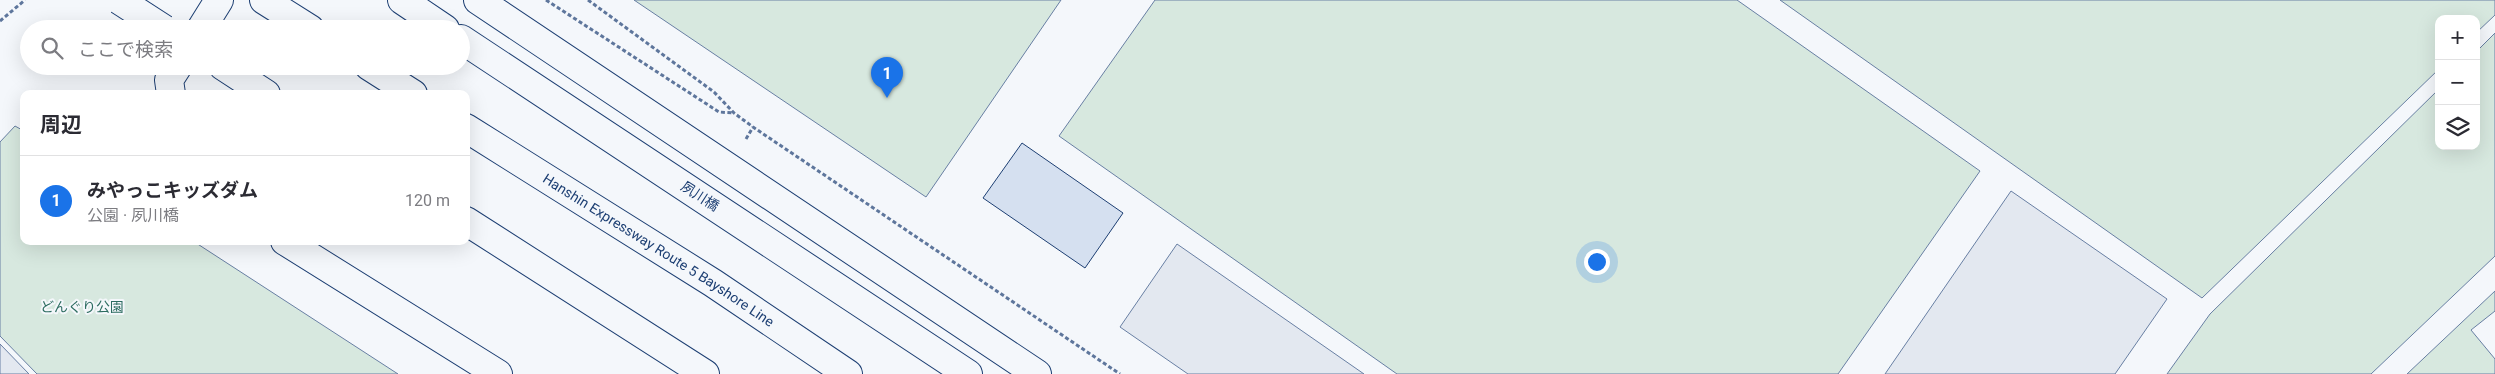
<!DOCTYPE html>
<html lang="ja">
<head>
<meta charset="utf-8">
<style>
	:root { --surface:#fff; --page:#f2f2f3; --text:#2b2b33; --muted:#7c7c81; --line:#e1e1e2; --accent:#1a73e8 }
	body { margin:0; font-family:Roboto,"Noto Sans JP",sans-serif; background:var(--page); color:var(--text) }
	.controls { position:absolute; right:15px; top:15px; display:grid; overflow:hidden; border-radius:10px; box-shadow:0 5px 20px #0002 }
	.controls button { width:45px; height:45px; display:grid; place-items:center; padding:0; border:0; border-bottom:1px solid var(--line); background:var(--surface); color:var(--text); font:25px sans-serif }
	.you { position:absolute; left:1596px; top:261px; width:18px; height:18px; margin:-12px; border:4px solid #fff; border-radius:50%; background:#1a73e8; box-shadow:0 0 0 8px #1a73e833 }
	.badge { display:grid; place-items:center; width:32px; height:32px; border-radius:50%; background:var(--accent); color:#fff; font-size:16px; font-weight:700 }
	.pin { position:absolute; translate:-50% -41px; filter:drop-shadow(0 1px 2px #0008) }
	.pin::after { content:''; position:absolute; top:26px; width:18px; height:15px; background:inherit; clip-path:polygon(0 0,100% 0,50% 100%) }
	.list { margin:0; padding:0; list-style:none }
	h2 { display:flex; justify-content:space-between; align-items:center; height:65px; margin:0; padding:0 20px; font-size:21px }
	h2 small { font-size:16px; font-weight:400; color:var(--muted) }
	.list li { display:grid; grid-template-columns:32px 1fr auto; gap:15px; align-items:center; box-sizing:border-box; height:90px; padding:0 20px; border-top:1px solid var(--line) }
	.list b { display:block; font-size:19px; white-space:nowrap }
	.list p { margin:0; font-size:16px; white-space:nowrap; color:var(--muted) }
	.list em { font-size:16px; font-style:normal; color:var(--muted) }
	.icon { flex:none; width:28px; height:28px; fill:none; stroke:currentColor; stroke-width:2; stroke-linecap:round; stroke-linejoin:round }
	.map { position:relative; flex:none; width:2495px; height:374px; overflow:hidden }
	.search { position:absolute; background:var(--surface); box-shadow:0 5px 20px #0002; left:20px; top:20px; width:450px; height:55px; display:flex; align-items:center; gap:12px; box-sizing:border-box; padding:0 18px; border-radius:28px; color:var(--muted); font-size:19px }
	.panel { position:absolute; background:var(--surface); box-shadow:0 5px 20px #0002; left:20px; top:90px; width:450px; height:155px; border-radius:10px }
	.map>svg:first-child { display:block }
	.green { fill:#d7e8df; stroke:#687fa3 }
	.parking { fill:#e3e8f0; stroke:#687fa3 }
	.building { fill:#d5e0f0; stroke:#1d3f73 }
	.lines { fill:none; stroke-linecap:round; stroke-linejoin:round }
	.minor-casing { stroke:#1d3f73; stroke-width:30 }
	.secondary-casing { stroke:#1d3f73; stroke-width:30 }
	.motorway-casing { stroke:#1d3f73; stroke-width:30 }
	.path { stroke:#5e769c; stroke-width:3; stroke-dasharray:4 2.5; stroke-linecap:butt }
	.minor { stroke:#f4f7fb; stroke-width:28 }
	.secondary { stroke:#f4f7fb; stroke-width:28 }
	.motorway { stroke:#f4f7fb; stroke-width:28 }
	.motorway-bridge-casing { stroke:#1d3f73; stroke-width:30; stroke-linecap:butt }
	.motorway-bridge { stroke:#f4f7fb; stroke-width:28 }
	.labels { text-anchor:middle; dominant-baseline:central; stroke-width:4; stroke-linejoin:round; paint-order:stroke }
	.street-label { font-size:14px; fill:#1d3f73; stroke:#f4f7fb }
	.park-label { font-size:14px; fill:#2c6c60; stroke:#f4f7fb }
</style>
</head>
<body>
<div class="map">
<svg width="2495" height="374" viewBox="0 0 2495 374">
	<rect width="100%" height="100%" fill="#f4f7fb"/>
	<path class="green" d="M634,0H1061L926,197Z
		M1155,0H1737L1980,171L1838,374H1397L1059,136Z
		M1780,0H2495V15L2476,33V19H2439V69L2202,298Z
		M2495,33V256L2371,374H2167L2210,314L2439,89V146H2476V52Z
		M15,126L24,131V241H193L398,374H37L0,336V142Z
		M2495,291V311L2471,330L2495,359V374H2407Z"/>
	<path class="parking" d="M2011,191L2167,299L2115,374H1885Z
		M1177,244L1364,374H1188L1120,327Z
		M0,344L29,374H0Z"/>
	<path class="building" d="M1022,143L1123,213L1085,268L983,198Z"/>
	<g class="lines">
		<g class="minor-casing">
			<path id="minor" d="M478,0L1037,374
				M201,29L219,0
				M171,94L169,80L178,66
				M285,241L498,374"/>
		</g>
		<g class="secondary-casing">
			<path id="secondary" d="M402,0L445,29
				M461,39L968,374"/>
		</g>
		<g class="motorway-casing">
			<g id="motorway">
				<path d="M264,0L310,29"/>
				<path d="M223,66L266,94"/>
				<path d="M369,66L413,94"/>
				<path id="s1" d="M466,128L713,283L848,374"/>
				<path d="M466,221L705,374"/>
			</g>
		</g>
		<path class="path" d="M546,0L719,112L734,113
			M588,0L714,92L734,113L753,127L1120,374
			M0,21L25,0
			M746,139L753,127"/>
		<use href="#minor" class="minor"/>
		<use href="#secondary" class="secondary"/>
		<use href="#motorway" class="motorway"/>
		<g class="motorway-bridge-casing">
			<path id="motorway-bridge" d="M119,0L164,29"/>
		</g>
		<use href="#motorway-bridge" class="motorway-bridge"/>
	</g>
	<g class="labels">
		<g class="street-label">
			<text transform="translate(700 196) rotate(33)">夙川橋</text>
			<text stroke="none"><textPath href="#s1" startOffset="228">Hanshin Expressway Route 5 Bayshore Line</textPath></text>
		</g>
		<g class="park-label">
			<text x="82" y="307">どんぐり公園</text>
		</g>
	</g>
</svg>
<div class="controls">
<button>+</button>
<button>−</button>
<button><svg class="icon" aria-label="layers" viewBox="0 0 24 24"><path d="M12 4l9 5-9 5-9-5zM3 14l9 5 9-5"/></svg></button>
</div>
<div class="you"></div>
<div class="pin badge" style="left:887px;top:98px">1</div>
<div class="search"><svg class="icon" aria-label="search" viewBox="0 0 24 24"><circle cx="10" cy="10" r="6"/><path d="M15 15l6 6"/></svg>ここで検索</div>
<section class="panel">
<h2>周辺<small></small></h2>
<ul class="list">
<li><span class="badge">1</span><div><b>みやっこキッズダム</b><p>公園 · 夙川橋</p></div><em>120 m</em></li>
</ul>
</section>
</div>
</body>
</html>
